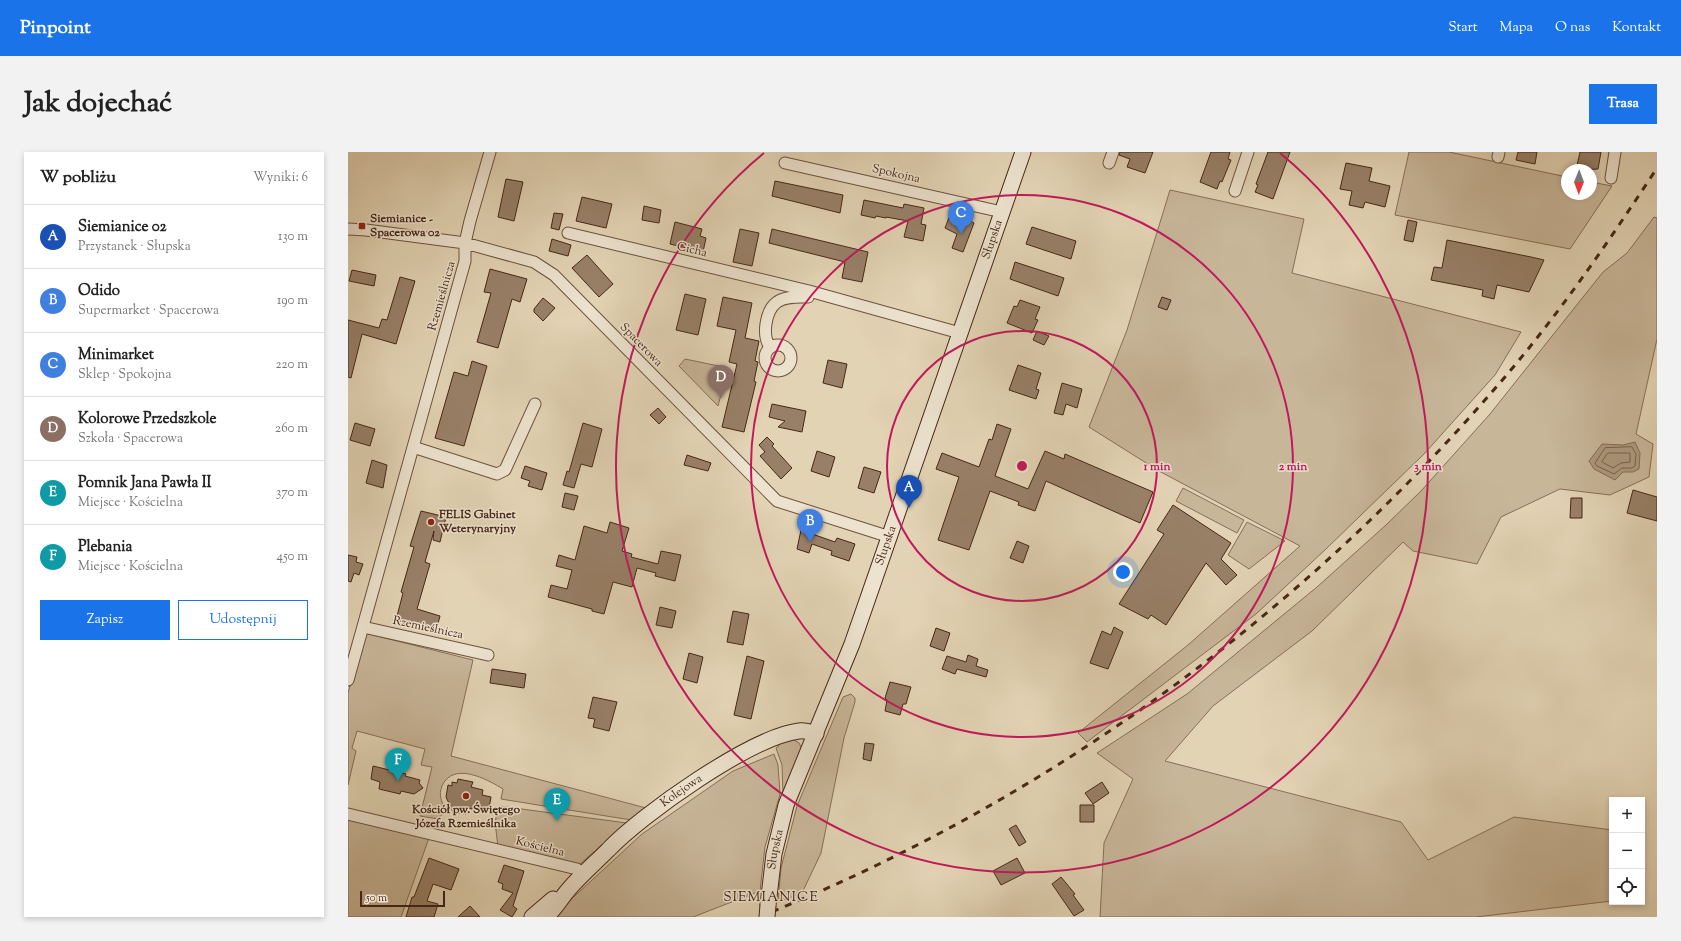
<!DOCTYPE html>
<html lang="pl">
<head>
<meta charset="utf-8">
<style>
	:root { --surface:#fff; --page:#f2f2f2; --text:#222; --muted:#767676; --line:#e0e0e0; --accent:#1a73e8 }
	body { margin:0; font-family:"Sorts Mill Goudy",serif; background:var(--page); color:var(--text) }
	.controls { position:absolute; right:12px; bottom:12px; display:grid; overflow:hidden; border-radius:0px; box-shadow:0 2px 6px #0003 }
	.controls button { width:36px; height:36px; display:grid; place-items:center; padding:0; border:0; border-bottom:1px solid var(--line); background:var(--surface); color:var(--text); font:20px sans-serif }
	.compass { position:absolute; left:1213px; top:12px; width:36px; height:36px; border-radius:50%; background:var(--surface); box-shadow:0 2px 6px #0003; rotate:181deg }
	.scale { position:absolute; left:12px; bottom:10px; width:85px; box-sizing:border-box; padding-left:4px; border:2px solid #472716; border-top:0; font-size:11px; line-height:14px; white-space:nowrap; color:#472716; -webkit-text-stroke:3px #ece2ce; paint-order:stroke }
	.you { position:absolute; left:775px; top:420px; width:14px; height:14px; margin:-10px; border:3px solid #fff; border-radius:50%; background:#1a73e8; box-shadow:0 0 0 6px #1a73e833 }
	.badge { display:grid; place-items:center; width:26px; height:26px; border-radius:50%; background:var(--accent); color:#fff; font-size:13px; font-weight:700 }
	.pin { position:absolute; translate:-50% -33px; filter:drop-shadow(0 1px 2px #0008) }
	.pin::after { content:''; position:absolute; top:21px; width:14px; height:12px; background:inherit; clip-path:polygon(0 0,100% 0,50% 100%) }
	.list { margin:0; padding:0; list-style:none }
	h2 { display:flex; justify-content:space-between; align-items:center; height:52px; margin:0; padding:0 16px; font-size:17px }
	h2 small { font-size:13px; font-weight:400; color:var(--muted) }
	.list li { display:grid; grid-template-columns:26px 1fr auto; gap:12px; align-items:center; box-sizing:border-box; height:64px; padding:0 16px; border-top:1px solid var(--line) }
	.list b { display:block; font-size:15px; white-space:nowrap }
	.list p { margin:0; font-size:13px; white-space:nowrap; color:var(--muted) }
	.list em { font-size:13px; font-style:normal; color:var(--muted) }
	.actions { display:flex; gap:8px; padding:12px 16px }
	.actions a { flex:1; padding:9px 0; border:1px solid var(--accent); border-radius:0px; text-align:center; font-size:14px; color:var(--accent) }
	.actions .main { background:var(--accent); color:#fff }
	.icon { flex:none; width:22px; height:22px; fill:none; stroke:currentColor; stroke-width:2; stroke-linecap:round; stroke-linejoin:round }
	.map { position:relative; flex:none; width:1309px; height:765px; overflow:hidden; border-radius:0px }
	header { display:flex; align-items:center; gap:24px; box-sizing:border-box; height:56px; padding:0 20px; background:var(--accent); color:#fff }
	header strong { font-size:19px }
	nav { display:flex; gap:22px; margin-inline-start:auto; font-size:14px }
	.intro { display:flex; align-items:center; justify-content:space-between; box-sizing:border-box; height:96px; padding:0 24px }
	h1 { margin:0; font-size:28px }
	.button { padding:10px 18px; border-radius:0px; background:var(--accent); color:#fff; font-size:14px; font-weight:700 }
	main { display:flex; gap:24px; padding:0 24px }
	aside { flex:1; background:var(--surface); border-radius:0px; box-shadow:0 2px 6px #0003 }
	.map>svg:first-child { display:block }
	.green { fill:#c8b699; stroke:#886e58 }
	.water { fill:#ad997e; stroke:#846b54 }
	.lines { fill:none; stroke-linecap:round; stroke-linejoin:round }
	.shore { stroke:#7a604a; stroke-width:1 }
	.building { fill:#988068; stroke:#472716 }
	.street-casing { stroke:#6e523e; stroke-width:13 }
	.secondary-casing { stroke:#472716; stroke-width:17 }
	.street { stroke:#ece2ce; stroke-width:11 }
	.secondary { stroke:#ece2ce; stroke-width:15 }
	.rail { stroke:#472716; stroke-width:3; stroke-dasharray:7 7; stroke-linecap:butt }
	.secondary-bridge-casing { stroke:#472716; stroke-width:17; stroke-linecap:butt }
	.secondary-bridge { stroke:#ece2ce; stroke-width:15 }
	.ring { fill:none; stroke:#c2185b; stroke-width:2 }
	.poi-dot { fill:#8f2418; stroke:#ece2ce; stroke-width:1.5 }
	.labels { text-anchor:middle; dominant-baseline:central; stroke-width:3; stroke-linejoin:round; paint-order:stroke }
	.street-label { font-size:12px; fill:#472716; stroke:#ece2ce }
	.poi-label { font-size:12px; font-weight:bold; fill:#472716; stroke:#ece2ce; text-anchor:start }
	.quarter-label { font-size:14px; letter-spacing:1px; fill:#472716; stroke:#ece2ce }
	.centre { fill:#c2185b; stroke:#ece2ce; stroke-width:2 }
	.ring-label { font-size:12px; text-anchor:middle; font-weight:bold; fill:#c2185b; stroke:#ece2ce; stroke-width:3; stroke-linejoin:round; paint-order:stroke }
</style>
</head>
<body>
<header>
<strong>Pinpoint</strong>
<nav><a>Start</a><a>Mapa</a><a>O nas</a><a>Kontakt</a></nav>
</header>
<div class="intro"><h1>Jak dojechać</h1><a class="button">Trasa</a></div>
<main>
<aside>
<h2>W pobliżu<small>Wyniki: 6</small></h2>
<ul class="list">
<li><span class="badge" style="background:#1a4fb4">A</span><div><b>Siemianice 02</b><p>Przystanek · Słupska</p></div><em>130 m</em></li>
<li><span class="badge" style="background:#3f7fe0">B</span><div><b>Odido</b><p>Supermarket · Spacerowa</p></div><em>190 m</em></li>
<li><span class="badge" style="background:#3f7fe0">C</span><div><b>Minimarket</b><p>Sklep · Spokojna</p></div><em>220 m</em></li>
<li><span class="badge" style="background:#8d6e63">D</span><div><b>Kolorowe Przedszkole</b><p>Szkoła · Spacerowa</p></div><em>260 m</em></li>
<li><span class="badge" style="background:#0f9aa8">E</span><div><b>Pomnik Jana Pawła II</b><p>Miejsce · Kościelna</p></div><em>370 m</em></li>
<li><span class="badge" style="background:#0f9aa8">F</span><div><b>Plebania</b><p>Miejsce · Kościelna</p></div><em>450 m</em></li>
</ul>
<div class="actions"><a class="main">Zapisz</a><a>Udostępnij</a></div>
</aside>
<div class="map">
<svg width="1309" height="765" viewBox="0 0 1309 765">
	<rect width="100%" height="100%" fill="#e2d3b4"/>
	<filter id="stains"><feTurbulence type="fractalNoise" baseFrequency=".005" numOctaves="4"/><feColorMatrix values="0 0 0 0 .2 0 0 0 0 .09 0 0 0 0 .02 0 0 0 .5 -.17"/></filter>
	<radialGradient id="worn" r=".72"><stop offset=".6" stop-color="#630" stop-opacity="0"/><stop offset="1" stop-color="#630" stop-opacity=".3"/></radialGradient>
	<path class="green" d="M1061,0H1101L1219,25V42H1243V30L1264,34L1222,97L1047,63Z
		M822,38L956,67L944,121L1173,180L1147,223L1076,302L978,397L908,462L739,590L730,581L840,493L952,394L811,319L741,275L779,178Z
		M1306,65L1309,66V187L1288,282L1305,292L1301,325L1262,343L1212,337L1153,365L1129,412L1065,399L1055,390L964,479L865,554L817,609L1053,670L1080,708L1166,665L1264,678V749L1128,765H752L756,691L785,627L749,601L839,542L969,435L1038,373L1073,339L1142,262L1255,120L1279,101Z
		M337,207L380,216L370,254L331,214Z
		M835,336L896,368L889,381L828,349Z
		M899,370L937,389L901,417L880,403Z
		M17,481L125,508L103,604L298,656L283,668L153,647L155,637C139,627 105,609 94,634C90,643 94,651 98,658L90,667L72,664L84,615L73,613L77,597L9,579L4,596L8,599L0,633V541Z
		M503,542L507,546V550L496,586L473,701L454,741L430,750L433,716L449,654L495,545Z
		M446,588L451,591L454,597L435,643L434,613L428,596L431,594L430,591Z
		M426,602L430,613L432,642L417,695L412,739L345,765H204L294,682L385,619Z
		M151,654L279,671L232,712L224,711L150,695L147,670Z
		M0,665L82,683L53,765H0Z"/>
	<path class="water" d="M1287,290L1292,301L1291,317L1285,320H1275L1267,328L1246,317L1241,309L1254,292L1275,293Z"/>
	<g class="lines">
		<path class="shore" d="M1284,295L1288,302L1287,314L1284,316H1274L1266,322L1249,314L1247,311L1257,296Z
			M1260,301H1282V310L1273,311L1265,316L1254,310Z"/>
	</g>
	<path class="building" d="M772,0H805L797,21L779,15L782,7L771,3Z
		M863,0H882L880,7L883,8L876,25L874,30L872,29L869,37L852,30Z
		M920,0H942L925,47L907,40L910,33L908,32Z
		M1170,0H1189L1187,12L1168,8Z
		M1232,0H1253L1250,17L1228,18Z
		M998,11L1024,16L1021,29L1042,34L1037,55L1017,50L1015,56L1001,53L1004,39L992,37Z
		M158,27L175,30L166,69L150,65Z
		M427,29L495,43L492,61L424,44Z
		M234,45L264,52L258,76L228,69Z
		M516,48L555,56L556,52L576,56L573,72L578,73L575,89L556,85L560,69L538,65V66L528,64L527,66L513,63Z
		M296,54L313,58L311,71L294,68Z
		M206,61L215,62L211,78L203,76Z
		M602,63L609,65L614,64L626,71L615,100L604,96L609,82L597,76Z
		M1060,68L1069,70L1065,90L1056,88Z
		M327,70L354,77L352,84L358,86L355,100L322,92Z
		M684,75L728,89L723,107L678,92Z
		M392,77L411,81L404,114L385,110Z
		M424,77L520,100L514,130L494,126L497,110L421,91Z
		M204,87L223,93L220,104L201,99Z
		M1099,88L1183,105L1196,108L1181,140L1149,133L1146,147L1134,144L1135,138L1083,128L1086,115L1094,116Z
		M239,103L265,132L251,145L224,116Z
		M667,110L716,126L710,144L662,127Z
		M142,117L179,127L172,150L164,147L150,196L129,190L143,141L136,140Z
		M4,118L28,123L26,134L1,129Z
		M52,125L67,129L48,192L14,182L3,226L0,225V168L31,176L34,167L39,168Z
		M337,142L358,147L350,183L328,178Z
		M375,145L404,151L397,186L411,189L407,209L410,210L406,229L408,230L396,280L374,275L389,212L381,210L388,178L369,174Z
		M814,145L823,148L819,158L810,155Z
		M195,146L207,156L195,169L186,160V157Z
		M672,148L692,155L687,167L690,168L684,181L659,171L666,154L669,155Z
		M689,179L701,184L696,193L685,188Z
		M480,208L499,212L494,236L475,231Z
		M124,209L139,214L116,294L87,286L106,220L120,224Z
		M670,213L693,221L688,237L691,238L688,247L661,238Z
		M714,231L734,237L729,256L718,252L715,263L706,261Z
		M424,252L458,259L454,280L430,275L437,269L421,265Z
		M310,256L318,265L311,272L302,263Z
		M7,271L27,277L22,294L2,288Z
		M235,271L254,277L244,315L233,312L226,336L215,333L219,319L221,320Z
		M649,272L663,277L647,324L680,337L697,299L716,307L717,302L805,340L792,371L698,329L687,359L670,353L671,350L642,339L621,398L590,388L611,325L588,317L594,301L631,315L641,287L644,288Z
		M419,285L426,292L424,294L444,316L433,327L412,304L417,300L411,293Z
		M469,299L487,305L481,325L463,319Z
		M339,303L363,311L360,319L336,313Z
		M24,308L39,313L35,336L18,331Z
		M177,314L199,321L194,338L180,334L182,329L173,326Z
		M516,315L533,320L526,341L510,336Z
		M1285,338L1309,345V369L1279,361Z
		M217,341L230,344L226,358L214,355Z
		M1223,346H1234V366H1222Z
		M825,353L883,391L873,407L889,423L878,433L858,411L818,473L803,463L800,467L771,452L816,382L809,378Z
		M73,359L98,365L92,390L85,388L86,379L77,410L82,412L69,457L92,464L88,479L48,468L55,441L53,440L66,395L62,394Z
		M262,370L281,376L274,399L284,402L283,405L310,412L313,399L333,403L327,429L307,424L308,421L289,416L284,435L265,430L256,462L244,459V457L200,445L203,433L219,437L224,418L208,414L211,403L227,408L236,374L259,381Z
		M453,378L487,390L489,386L507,392L501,409L483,403L484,399L464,392L461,401L449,397Z
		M669,389L681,394L675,411L662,406Z
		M0,403L9,405L8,410L15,412L11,423L6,421L3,430L0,429Z
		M312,455L328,459L324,476L308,473Z
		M385,459L401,462L395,493L379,490Z
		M766,475L775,480L760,517L742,511L754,479L763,483Z
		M588,476L602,481L596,499L582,494Z
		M341,501L355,505L349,531L335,527Z
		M620,503L630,507L628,514L640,518L638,525L609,517L607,522L594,517L599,504L618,510Z
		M399,504L416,509L403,567L386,563Z
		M144,517L178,522L176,536L142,531Z
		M542,530L563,535L558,552H555L552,563L537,559L539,548L537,546Z
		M245,545L269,550L261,579L245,575L247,567L240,566Z
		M517,591L526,592L523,609L515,607Z
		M25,614L58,622L57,624L72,628L71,631L75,636L66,642L53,639L52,642L31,637L32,630L23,627Z
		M110,627L125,630L123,635L135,638L134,643L143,645L141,656L131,654L130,658L119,656L118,662L105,660L98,645L100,633L104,634V630L109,631Z
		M754,630L761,641L745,652L737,641Z
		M732,653H746V670H732Z
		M668,673L678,690L671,694L661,677Z
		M81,706L111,717L103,738L85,732L79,749L90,752L86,765H58L64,745H66Z
		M669,706L677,721L653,733L645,719Z
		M156,713L176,719L165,754L169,757L164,765L152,758L165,741L154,737L155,732L150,730Z
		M713,725L727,742L725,743L736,758L726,764L704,732Z
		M122,754L132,765H110Z"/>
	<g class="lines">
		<g class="street-casing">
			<path id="street" d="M1150,5L1151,0
				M437,11L654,60
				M761,11L765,0
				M1263,26L1267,0
				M887,39L900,0
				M0,77L18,78L117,91L186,110L206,123L429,349L542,385
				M220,81L461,139L612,181
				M417 206a13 13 0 1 1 26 0a13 13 0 1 1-26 0Z
				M422,195C414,184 417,159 429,150C438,144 450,145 460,145L461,139
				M65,295L149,322L157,318L187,252
				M15,475L140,503
				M0,528L117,109V91L122,69L142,0
				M0,662L229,717L236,723"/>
		</g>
		<g class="secondary-casing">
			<g id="secondary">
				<path id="s1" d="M420,753L426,702L438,653L504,492L675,0"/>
				<path d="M184,765L205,747"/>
				<path id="s2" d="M198,765C208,756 213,746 221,737C233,723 247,711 260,698C293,663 403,585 451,579C457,578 462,580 468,582"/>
			</g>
		</g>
		<use href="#street" class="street"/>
		<use href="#secondary" class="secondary"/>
		<path class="rail" d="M411,765C702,649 960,458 1162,219C1216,155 1263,86 1309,16"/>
		<g class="secondary-bridge-casing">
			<path id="secondary-bridge" d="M419,765L420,753"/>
		</g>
		<use href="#secondary-bridge" class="secondary-bridge"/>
	</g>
	<g class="ring">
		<circle cx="674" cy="314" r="135"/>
		<circle cx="674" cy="314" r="271"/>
		<path d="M932 1A406 406 0 1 1 416 1"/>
	</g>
	<g class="poi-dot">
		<rect x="10" y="70" width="8" height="8" rx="2"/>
		<circle cx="83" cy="370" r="4"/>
		<circle cx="118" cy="644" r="4"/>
	</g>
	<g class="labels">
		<g class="street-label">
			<text transform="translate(548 22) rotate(13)">Spokojna</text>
			<text stroke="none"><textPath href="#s1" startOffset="704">Słupska</textPath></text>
			<text transform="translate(344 98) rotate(14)">Cicha</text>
			<text transform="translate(94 144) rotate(-74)">Rzemieślnicza</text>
			<text transform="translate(293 193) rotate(46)">Spacerowa</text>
			<text stroke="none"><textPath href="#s1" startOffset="380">Słupska</textPath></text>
			<text transform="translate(80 476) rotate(12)">Rzemieślnicza</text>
			<text stroke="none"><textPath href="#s2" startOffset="186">Kolejowa</textPath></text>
			<text transform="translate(192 695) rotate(14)">Kościelna</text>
			<text stroke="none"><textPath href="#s1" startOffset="56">Słupska</textPath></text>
		</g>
		<g class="poi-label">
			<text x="22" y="67">Siemianice -<tspan x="22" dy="14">Spacerowa 02</tspan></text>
			<text x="91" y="363">FELIS Gabinet<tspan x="91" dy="14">Weterynaryjny</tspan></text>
			<text x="118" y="658" text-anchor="middle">Kościół pw. Świętego<tspan x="118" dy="14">Józefa Rzemieślnika</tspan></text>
		</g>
		<g class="quarter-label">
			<text x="423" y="746">SIEMIANICE</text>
		</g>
	</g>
	<circle cx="674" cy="314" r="6" class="centre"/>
	<g class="ring-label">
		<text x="809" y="318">1 min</text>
		<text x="945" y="318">2 min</text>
		<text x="1080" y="318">3 min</text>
	</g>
	<rect width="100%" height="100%" filter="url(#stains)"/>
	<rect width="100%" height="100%" fill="url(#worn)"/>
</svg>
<div class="controls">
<button>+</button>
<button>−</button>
<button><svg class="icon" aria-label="locate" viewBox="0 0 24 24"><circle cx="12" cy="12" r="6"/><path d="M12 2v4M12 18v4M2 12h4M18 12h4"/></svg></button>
</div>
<svg class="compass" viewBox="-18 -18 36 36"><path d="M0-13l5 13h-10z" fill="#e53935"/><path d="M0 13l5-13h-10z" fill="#767676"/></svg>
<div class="scale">50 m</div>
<div class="you"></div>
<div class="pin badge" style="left:561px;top:356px;background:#1a4fb4">A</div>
<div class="pin badge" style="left:462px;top:390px;background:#3f7fe0">B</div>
<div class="pin badge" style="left:613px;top:82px;background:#3f7fe0">C</div>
<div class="pin badge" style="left:373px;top:246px;background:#8d6e63">D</div>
<div class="pin badge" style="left:209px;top:669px;background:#0f9aa8">E</div>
<div class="pin badge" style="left:50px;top:629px;background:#0f9aa8">F</div>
</div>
</main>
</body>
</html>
